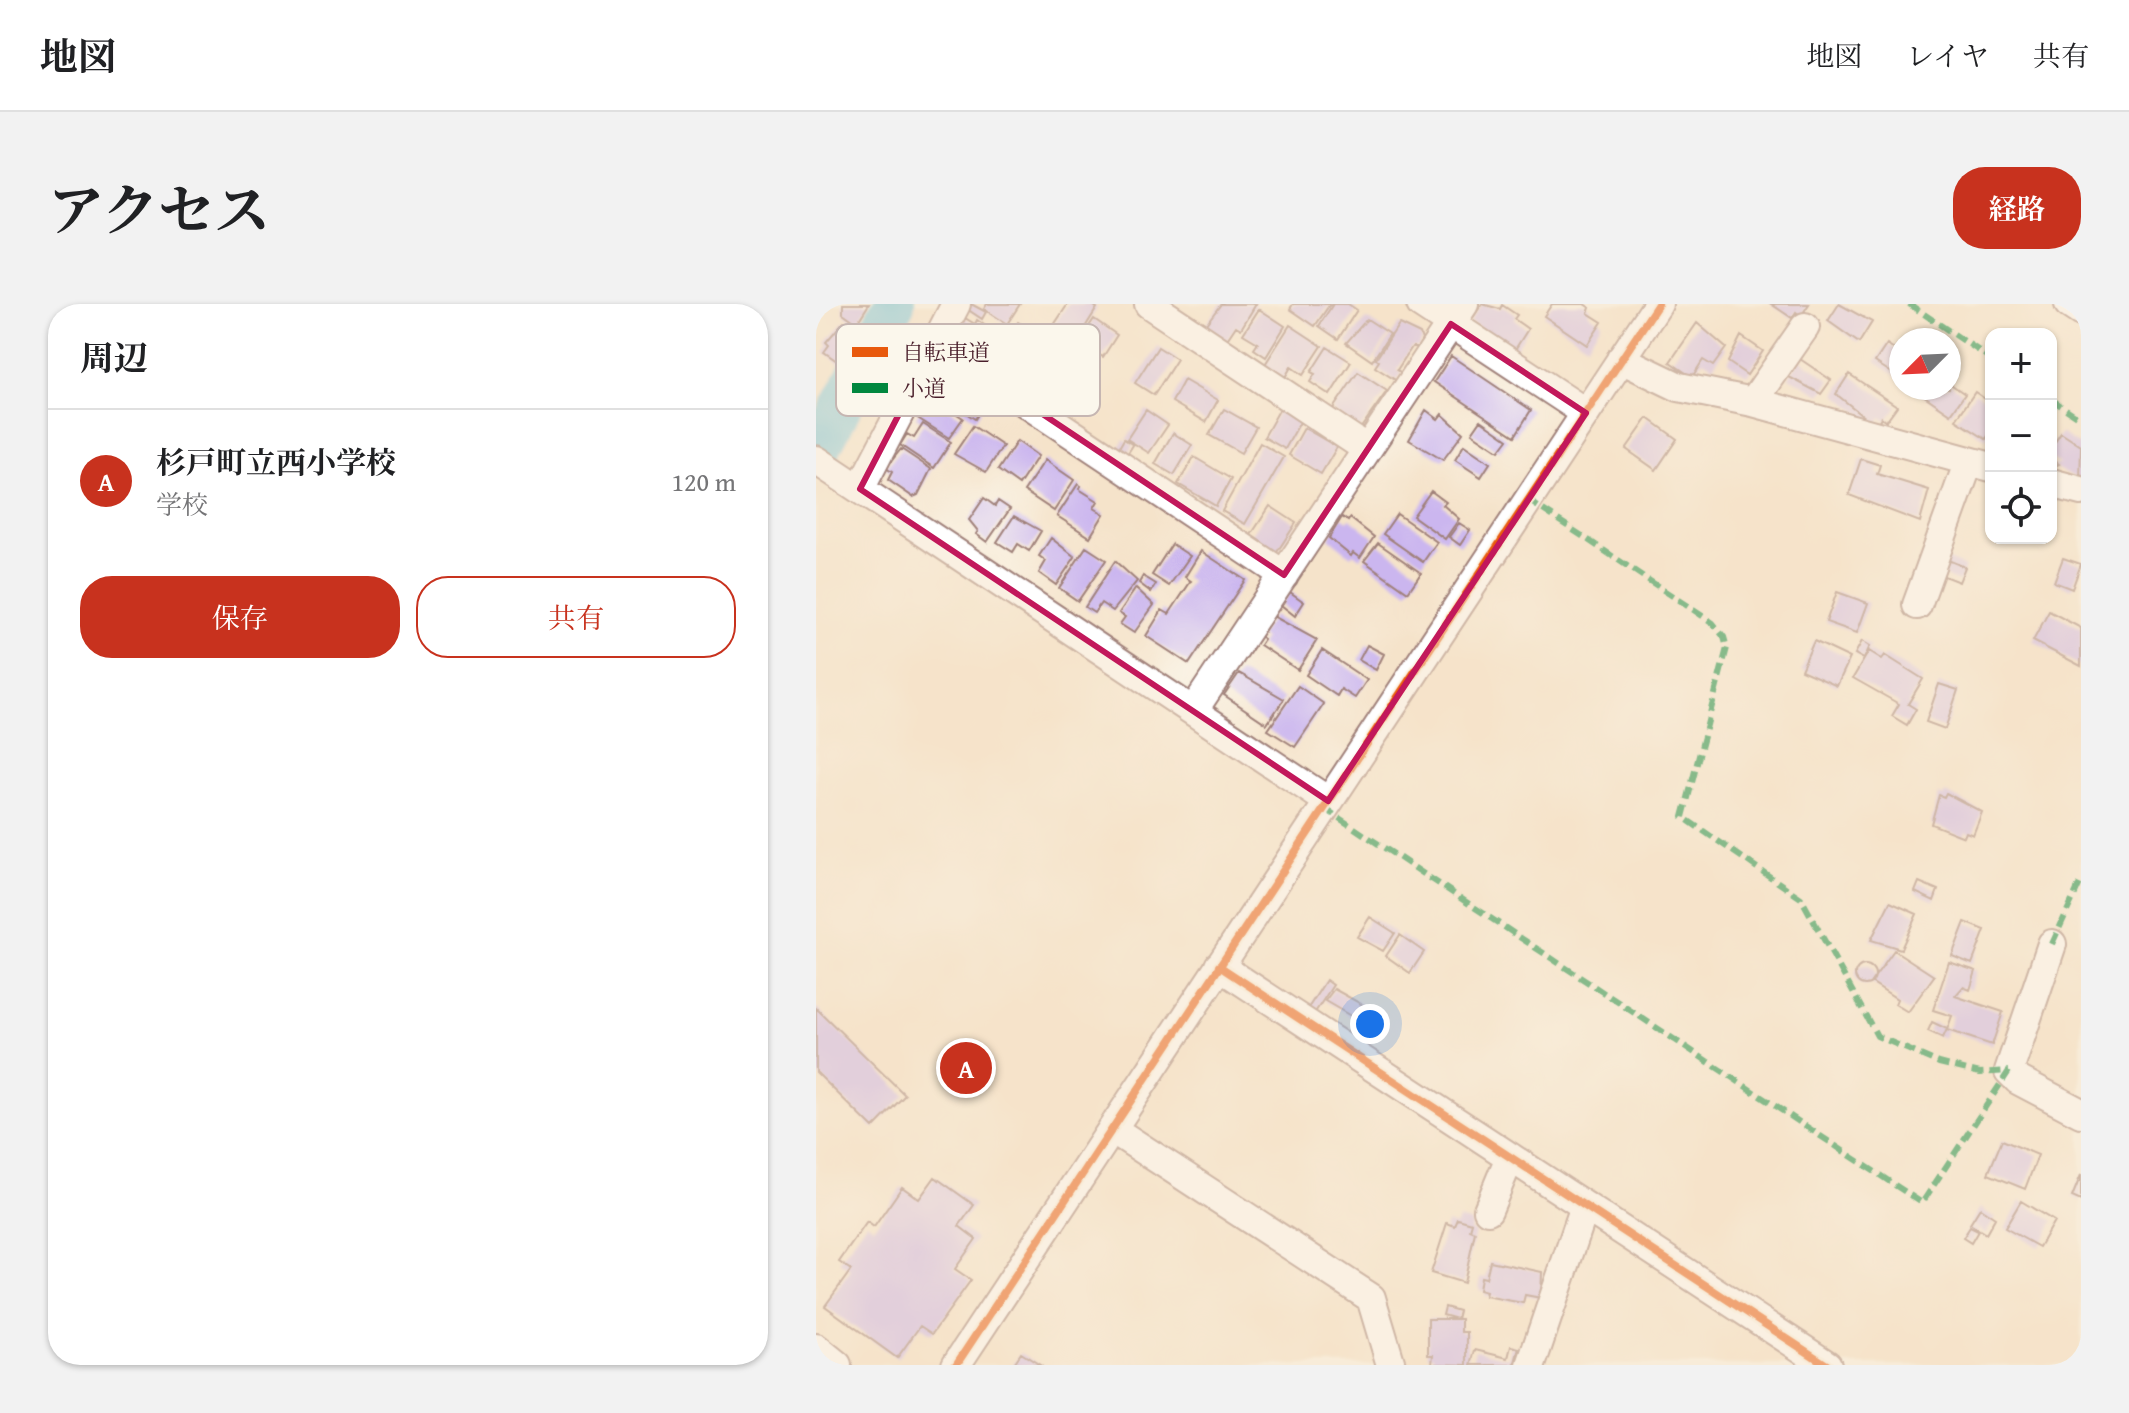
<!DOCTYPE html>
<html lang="ja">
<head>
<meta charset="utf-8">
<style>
	:root { --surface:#fff; --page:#f2f2f2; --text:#202124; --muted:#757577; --line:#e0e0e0; --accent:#c8321e }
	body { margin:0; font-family:"Gentium Book Plus","Noto Serif JP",serif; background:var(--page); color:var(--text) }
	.controls { position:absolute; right:24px; top:24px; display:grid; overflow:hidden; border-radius:16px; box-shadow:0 2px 6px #0004 }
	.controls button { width:72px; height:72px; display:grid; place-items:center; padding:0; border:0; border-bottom:2px solid var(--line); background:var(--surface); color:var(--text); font:40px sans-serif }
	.compass { position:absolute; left:1073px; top:24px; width:72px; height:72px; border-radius:50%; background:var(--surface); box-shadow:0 2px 6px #0004; rotate:246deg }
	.you { position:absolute; left:554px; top:720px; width:28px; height:28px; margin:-20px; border:6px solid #fff; border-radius:50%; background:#1a73e8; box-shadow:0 0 0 12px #1a73e833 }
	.badge { display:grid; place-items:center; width:52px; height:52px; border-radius:50%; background:var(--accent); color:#fff; font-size:26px; font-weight:700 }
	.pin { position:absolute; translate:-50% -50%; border:4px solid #fff; box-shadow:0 2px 8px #0006 }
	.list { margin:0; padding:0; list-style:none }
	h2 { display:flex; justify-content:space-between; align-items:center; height:104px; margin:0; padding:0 32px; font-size:34px }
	h2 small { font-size:26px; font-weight:400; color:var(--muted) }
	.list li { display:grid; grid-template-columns:52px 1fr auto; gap:24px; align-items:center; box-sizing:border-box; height:144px; padding:0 32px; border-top:2px solid var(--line) }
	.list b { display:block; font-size:30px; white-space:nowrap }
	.list p { margin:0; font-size:26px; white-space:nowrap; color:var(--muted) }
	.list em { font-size:26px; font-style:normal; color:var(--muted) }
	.actions { display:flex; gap:16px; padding:24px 32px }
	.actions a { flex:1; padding:18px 0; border:2px solid var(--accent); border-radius:32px; text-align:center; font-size:28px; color:var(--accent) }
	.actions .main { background:var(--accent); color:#fff }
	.icon { flex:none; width:44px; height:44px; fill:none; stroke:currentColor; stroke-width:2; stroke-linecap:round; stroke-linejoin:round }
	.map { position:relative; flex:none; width:1265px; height:1061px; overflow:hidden; border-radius:32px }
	header { display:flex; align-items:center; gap:48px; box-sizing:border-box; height:112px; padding:0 40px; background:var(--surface); border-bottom:2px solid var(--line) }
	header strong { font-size:38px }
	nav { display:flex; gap:44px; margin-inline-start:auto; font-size:28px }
	.intro { display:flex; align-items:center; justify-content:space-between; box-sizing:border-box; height:192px; padding:0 48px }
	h1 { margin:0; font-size:56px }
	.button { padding:20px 36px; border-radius:32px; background:var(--accent); color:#fff; font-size:28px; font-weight:700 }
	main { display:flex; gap:48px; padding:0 48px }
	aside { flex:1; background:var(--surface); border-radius:32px; box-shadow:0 2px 6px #0004 }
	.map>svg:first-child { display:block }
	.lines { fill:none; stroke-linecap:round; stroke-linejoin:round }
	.river { stroke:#62c1e0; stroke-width:42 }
	.building { fill:#cbb6ef }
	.minor-casing { stroke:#a0817a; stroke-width:32 }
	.minor { stroke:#fff; stroke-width:28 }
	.quiet { stroke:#00873e; stroke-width:6; stroke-dasharray:12 6; stroke-linecap:butt }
	.cycleway-casing { stroke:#fbf7ec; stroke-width:13 }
	.cycleway { stroke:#e8590c; stroke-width:8 }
	.marked { fill:none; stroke:#c2185b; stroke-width:6; stroke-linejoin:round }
	.key { fill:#fbf7ec; stroke:#c6b6b2; stroke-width:2 }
	.key-label { font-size:22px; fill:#4a1f2b }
</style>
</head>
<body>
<header>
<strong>地図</strong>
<nav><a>地図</a><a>レイヤ</a><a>共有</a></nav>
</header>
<div class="intro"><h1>アクセス</h1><a class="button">経路</a></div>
<main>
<aside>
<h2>周辺<small></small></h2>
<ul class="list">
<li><span class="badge">A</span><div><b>杉戸町立西小学校</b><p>学校</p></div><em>120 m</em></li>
</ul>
<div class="actions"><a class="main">保存</a><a>共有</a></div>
</aside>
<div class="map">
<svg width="1265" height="1061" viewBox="0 0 1265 1061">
	<rect width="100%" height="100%" fill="#fbf7ec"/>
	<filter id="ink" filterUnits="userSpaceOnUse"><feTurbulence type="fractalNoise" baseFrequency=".0125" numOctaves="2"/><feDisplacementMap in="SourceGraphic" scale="16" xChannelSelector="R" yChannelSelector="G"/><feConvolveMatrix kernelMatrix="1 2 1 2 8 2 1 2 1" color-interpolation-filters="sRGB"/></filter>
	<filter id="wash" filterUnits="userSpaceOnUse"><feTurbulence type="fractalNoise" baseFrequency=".006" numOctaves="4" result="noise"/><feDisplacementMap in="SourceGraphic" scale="32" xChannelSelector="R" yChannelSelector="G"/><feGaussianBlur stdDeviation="1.8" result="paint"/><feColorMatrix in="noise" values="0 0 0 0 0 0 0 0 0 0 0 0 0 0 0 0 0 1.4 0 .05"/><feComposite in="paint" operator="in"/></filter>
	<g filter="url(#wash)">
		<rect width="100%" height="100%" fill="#f5e3ca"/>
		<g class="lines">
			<path class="river" d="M0,151L78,0"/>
		</g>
		<g id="blocks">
			<path class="building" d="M27,0H53L41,19L27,9Z
				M155,0L170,8L166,15L151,5Z
				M171,0H204L191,20L168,5Z
				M252,0H275L281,4L261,36L238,21Z
				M405,0H440L425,25L420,22L410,37L390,20Z
				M477,0H514L499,22L474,5Z
				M517,0H532L541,6L522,35L503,22Z
				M666,0L684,5L686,1L701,11L698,15L712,25L698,47L654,18Z
				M736,0H768L774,4L772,9L786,18L771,41L728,12Z
				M955,0H993L985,12L980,8L976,14Z
				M1023,0L1056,18L1043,39L1012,17Z
				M443,5L469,22L450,53L438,45L442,39L427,30Z
				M149,14L159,20L161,16L184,32L168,57L140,39L143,35L137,31Z
				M278,15L301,31L287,53L261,40Z
				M551,15L574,30L556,57L530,39Z
				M28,17L45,28L24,59L8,48L13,41L10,38Z
				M202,18L209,22L206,27L222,38L196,75L182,65L190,54L181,48Z
				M881,19L910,44L897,62L887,56L876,73L854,58Z
				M583,20L604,30L606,36L602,43H596L581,66L586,69L581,77L559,63L563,57L560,55Z
				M474,21L506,42L487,71L475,63L468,75L448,62Z
				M925,32L947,47L931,71L912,58Z
				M1071,40L1085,50V75L1059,58Z
				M342,43L361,55L338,91L319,79Z
				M511,43L535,58L514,91L494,78L499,70L495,68Z
				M635,52L715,106L699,132L618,78Z
				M984,55L1015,76L1005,90L973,73Z
				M132,66L153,80L149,87L161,95L167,87L174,92L159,115L110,82L120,67L128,72Z
				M542,68L571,87L544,125L516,106Z
				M1033,70L1081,102L1070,117L1065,113L1060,122L1020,90Z
				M368,76L402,96L390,118L356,98Z
				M1133,79L1149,90L1135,110L1104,89L1107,84H1133Z
				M1159,88L1175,99V127L1170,135L1140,116Z
				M121,97L147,114L133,134L100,113L107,101L112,104Z
				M467,99L488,111L469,145L448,133Z
				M408,105L440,123L425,149L393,131Z
				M330,106L352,121L333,149L311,135Z
				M610,106L622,115L626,110L647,129L627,156L593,136Z
				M832,114L861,135L840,166L810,145Z
				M665,116L692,135L683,147L656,129Z
				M107,120L135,138L118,164L84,141L91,130L98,134Z
				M157,122L187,142L170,168L138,150Z
				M488,124L521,143L505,170L473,151Z
				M357,129L376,141L358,171L339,160Z
				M1245,129L1265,142L1264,176L1237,163L1243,160L1235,154V144Z
				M308,135L317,141L310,152L301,147Z
				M201,137L222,152L203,181L182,166Z
				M444,139L468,153L429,220L406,207Z
				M648,141L674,159L665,173L639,156Z
				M85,145L115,165L102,191L97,193L72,176L76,168L70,164Z
				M378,153L415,175L400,202L362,180Z
				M1045,155L1064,161L1061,170L1113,186L1104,218L1033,191Z
				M229,156L258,176L238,207L208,187Z
				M262,180L265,182L263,185L282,197L278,204L288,210L274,233L241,212Z
				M615,187L630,198L627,201L643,215L629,235L597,212Z
				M168,194L179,202L182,197L194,205L171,238L160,230L162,227L153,216Z
				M454,202L480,219L459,251L433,234Z
				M581,210L621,238L607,258L567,230Z
				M198,212L225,227L213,247L202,240L197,248L181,238Z
				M526,213L532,217L534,214L558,233L544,254L537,249L535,252L513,234Z
				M643,219L654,226L644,241L633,233Z
				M235,234L259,253L240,281L223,269L230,257L223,252Z
				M562,239L605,269L592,288L548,257Z
				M356,240L374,252L353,282L336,271Z
				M270,243L290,256L262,297L243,284Z
				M385,247L429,276L373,360L330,332L346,306L353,310L375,277L369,273Z
				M1127,254L1149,263L1143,278L1120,269Z
				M1247,254L1265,260L1256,285L1238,278Z
				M299,257L321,277L297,307L285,299L278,309L269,303Z
				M327,272L340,280L335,288L323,279Z
				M320,284L338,301L318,329L304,320L309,313L303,309Z
				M474,288L488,298L479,312L465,301Z
				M1021,288L1052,299L1041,329L1010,318Z
				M1233,307L1265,324V362L1217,337Z
				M457,312L501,336L482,366L444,341L448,335L444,332Z
				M998,337L1034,354L1021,382L985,366Z
				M1046,337L1054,342L1048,355L1039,350Z
				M551,341L568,350L560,366L543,356Z
				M506,346L551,376L539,394L525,385L521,392L490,371Z
				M1053,347L1066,355L1069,351L1107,375L1092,400L1100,405L1091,421L1076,412L1083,400L1037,374Z
				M423,369L468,395L451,420L408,391Z
				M1123,380L1142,386L1129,425L1110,418Z
				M482,382L508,400L479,443L452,426Z
				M1130,489L1166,508L1157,531L1150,528L1148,533L1115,520L1123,491L1128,493Z
				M1103,578L1122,586L1118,597L1099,588Z
				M1074,598L1101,610L1085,645L1055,636Z
				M554,613L579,629L567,647L541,633Z
				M1149,618L1169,626L1156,660L1136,652Z
				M584,631L608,648L594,669L570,652Z
				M1078,646L1118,672L1092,708L1079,700L1081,695L1055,678Z
				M1133,658L1160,667L1154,686L1147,683L1139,692L1187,708L1176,741L1131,726L1136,712L1117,706Z
				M1039 671a10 10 0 1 1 20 0a10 10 0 1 1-20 0Z
				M510,676L517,681L498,710L491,706Z
				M518,685L556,706L547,719L509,697Z
				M0,704L89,791L57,824L0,768Z
				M1116,718L1131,725L1127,734L1112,727Z
				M1186,836L1222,851L1209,885L1172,870Z
				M1265,871V897L1256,893Z
				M119,873L158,901L143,922L160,935L139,965L155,976L116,1030L104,1022L81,1054L9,1002L35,966L23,958L51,918L58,923L86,883L103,895Z
				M1205,897L1238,917L1223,943L1189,924Z
				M1164,904L1179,914L1170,930L1154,920Z
				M642,915L656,919L654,926L659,928L648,979L615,969L631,919L639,922Z
				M1154,923L1162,927L1155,939L1147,934Z
				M674,957L726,968L725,994L709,991L707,999L669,992L670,988L663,986L665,973L670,974Z
				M629,1003L643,1007L641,1015L627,1011Z
				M612,1015H645V1028H651V1061L616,1060L617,1051H612Z
				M695,1042L703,1044L699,1058L708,1061H655L659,1046L692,1054Z
				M205,1049L224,1061H197Z"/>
		</g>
	</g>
	<g filter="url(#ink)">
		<use href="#blocks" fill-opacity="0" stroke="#a0817a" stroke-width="2"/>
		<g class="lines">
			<g class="minor-casing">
				<path id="minor" d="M333,0L551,145
					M605,0L770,109
					M1253,0L1265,8
					M120,39L468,271
					M805,55L863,83L937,98L1175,163
					M937,98L989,23
					M0,156L512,497
					M1235,179L1265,187
					M44,185L140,0
					M1101,301L1153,157
					M377,407L648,0
					M1236,640L1193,767L1202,776L1265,809
					M403,662L1011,1061
					M296,825L555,994L575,1061
					M672,906L694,853
					M0,1044L21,1061
					M140,1061L842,0
					M715,1061L769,902"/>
			</g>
			<use href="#minor" class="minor"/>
			<path class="quiet" d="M1093,0L1175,55
				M1235,95L1265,115
				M712,196L897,319L908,333L911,344L867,513L985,594L1061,732L1123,759L1164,769L1193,767
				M508,504L1106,899L1193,767
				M1236,640L1265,577"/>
			<g class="cycleway-casing">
				<path id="cycleway" d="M403,662L1011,1061
					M140,1061L842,0"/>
			</g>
			<use href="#cycleway" class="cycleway"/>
		</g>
	</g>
	<path d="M0 0H1265V1061H0ZM635,20L770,109L512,497L44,185L120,39L468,271Z" fill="#f5e3ca" fill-opacity=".55" fill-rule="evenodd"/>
	<path class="marked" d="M635,20L770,109L512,497L44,185L120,39L468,271Z"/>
	<rect x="20" y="20" width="264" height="92" rx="12" class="key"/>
	<rect x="36" y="43" width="36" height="10" fill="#e8590c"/>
	<rect x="36" y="79" width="36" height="10" fill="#00873e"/>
	<g class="key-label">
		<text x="86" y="56">自転車道</text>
		<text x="86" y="92">小道</text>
	</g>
</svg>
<div class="controls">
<button>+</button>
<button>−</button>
<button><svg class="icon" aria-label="locate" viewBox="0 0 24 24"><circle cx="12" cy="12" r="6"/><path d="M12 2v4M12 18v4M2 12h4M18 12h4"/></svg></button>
</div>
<svg class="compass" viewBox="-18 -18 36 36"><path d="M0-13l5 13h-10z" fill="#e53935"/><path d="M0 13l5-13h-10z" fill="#757577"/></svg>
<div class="you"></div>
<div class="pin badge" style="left:150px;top:764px">A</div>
</div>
</main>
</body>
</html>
